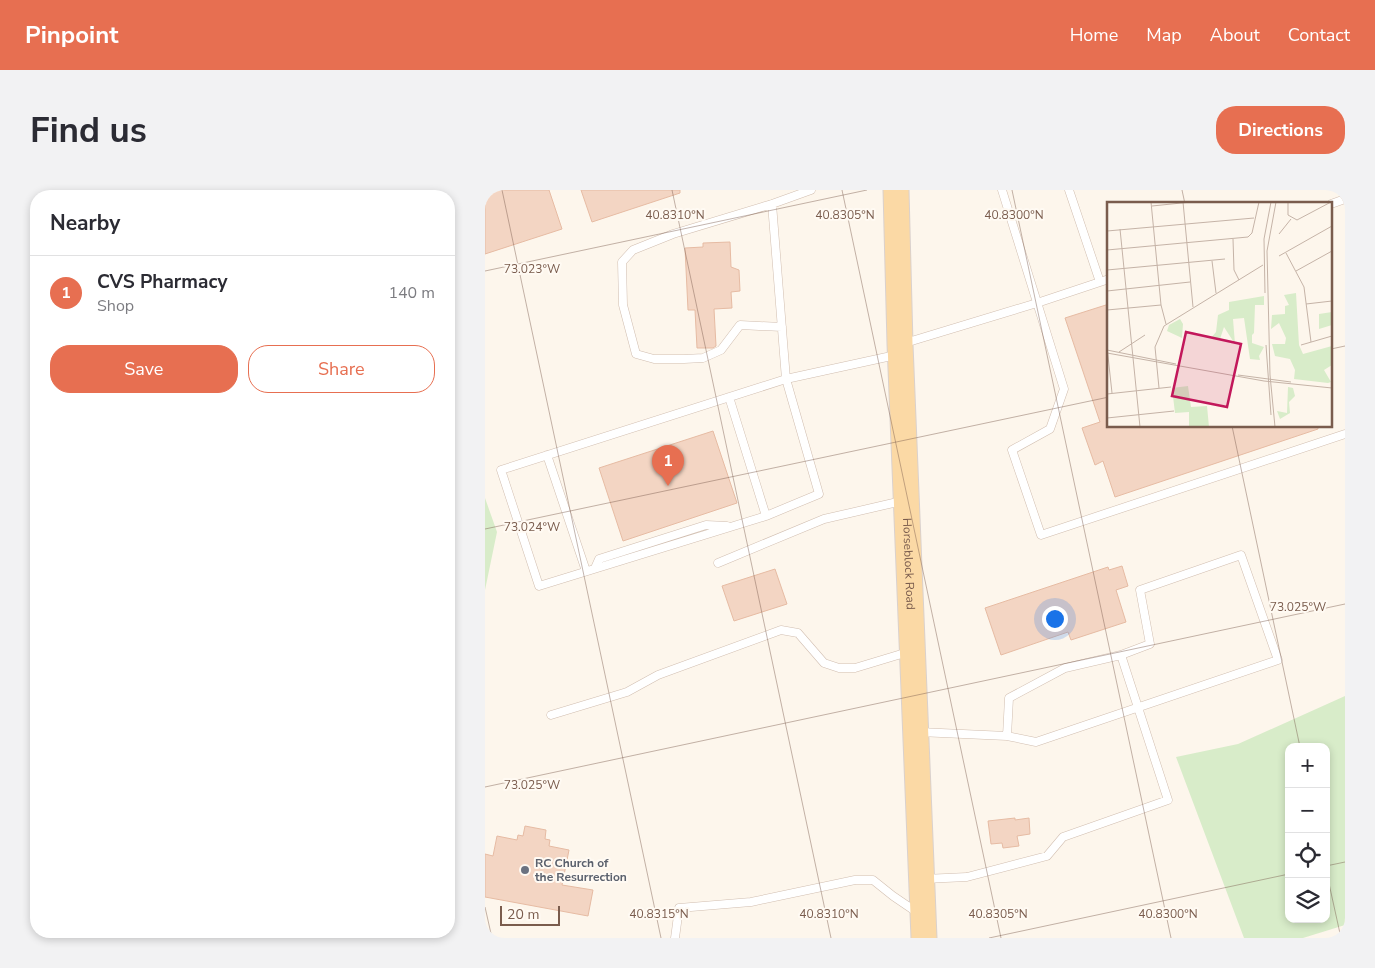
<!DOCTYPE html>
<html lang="en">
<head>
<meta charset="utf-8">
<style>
	:root { --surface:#fff; --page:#f2f2f3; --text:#2b2b33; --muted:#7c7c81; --line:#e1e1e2; --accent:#e76f51 }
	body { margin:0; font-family:"Nunito Sans",sans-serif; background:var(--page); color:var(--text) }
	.controls { position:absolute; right:15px; bottom:15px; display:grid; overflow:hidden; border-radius:10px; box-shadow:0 2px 8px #0003 }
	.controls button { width:45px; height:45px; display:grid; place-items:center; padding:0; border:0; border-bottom:1px solid var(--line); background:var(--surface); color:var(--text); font:25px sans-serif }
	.scale { position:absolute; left:15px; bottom:12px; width:60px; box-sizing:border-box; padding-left:5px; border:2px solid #7a5c4d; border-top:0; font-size:14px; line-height:18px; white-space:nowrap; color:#7a5c4d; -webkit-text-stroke:4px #fffaf3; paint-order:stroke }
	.you { position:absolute; left:569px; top:428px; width:18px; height:18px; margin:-12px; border:4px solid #fff; border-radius:50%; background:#1a73e8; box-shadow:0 0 0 8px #1a73e833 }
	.badge { display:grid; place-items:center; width:32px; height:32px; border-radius:50%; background:var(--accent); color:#fff; font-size:16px; font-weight:700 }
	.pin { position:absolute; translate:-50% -41px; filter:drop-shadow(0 1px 2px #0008) }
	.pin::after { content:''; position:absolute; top:26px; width:18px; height:15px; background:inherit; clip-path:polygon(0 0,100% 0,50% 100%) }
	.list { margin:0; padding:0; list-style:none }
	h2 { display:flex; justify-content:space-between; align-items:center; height:65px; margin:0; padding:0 20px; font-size:21px }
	h2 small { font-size:16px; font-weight:400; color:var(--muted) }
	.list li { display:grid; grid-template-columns:32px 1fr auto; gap:15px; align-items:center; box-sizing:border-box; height:75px; padding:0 20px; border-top:1px solid var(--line) }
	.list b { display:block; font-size:19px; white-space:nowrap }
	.list p { margin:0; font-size:16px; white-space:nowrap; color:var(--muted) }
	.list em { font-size:16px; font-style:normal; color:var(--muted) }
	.actions { display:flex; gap:10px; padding:15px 20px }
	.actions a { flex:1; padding:11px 0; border:1px solid var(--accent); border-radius:20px; text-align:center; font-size:18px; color:var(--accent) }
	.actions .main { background:var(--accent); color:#fff }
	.icon { flex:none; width:28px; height:28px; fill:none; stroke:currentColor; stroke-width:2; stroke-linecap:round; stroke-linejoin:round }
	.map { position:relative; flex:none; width:860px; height:748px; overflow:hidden; border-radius:20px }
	header { display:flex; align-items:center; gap:30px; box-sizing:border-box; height:70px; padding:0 25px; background:var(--accent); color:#fff }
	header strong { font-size:24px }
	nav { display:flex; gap:28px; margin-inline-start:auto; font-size:18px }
	.intro { display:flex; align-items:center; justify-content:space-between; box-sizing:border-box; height:120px; padding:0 30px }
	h1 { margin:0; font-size:35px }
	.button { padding:12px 22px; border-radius:20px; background:var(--accent); color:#fff; font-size:18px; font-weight:700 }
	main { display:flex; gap:30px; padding:0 30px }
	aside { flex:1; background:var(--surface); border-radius:20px; box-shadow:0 2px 8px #0003 }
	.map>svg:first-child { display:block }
	.green { fill:#d8ecc9; fill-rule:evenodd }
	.building { fill:#f3d5c3; stroke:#e6bba3 }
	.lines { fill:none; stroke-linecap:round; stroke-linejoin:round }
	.lane-casing { stroke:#d1beb0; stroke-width:9 }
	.primary-casing { stroke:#dad1cd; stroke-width:27 }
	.lane { stroke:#fff; stroke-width:8 }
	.primary { stroke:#fbd9a5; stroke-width:25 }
	.ticks { fill:none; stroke:#7a5c4d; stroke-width:1; stroke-opacity:0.45 }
	.worship-dot { fill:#6b7280; stroke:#fffaf3; stroke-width:2 }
	.labels { text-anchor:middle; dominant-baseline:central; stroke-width:4; stroke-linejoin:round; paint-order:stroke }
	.street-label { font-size:12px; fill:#7a5c4d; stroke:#fffaf3 }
	.worship-label { font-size:12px; font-weight:bold; fill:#5b616d; stroke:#fffaf3; text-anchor:start }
	.inset-road { fill:none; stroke:#c5b3a7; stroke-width:1 }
	.view { fill:#c2185b; fill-opacity:0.15; stroke:#c2185b; stroke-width:2.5 }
	.inset-edge { fill:none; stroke:#7a5c4d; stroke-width:2.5 }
	.ticks-label { font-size:12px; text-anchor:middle; fill:#7a5c4d; stroke:#fffaf3; stroke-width:4; stroke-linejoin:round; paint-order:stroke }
</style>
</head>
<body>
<header>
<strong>Pinpoint</strong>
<nav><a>Home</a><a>Map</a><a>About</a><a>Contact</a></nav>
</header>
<div class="intro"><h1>Find us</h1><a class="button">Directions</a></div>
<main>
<aside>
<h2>Nearby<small></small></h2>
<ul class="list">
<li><span class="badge">1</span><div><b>CVS Pharmacy</b><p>Shop</p></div><em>140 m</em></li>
</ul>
<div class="actions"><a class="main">Save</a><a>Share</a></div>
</aside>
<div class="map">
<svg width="860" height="748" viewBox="0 0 860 748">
	<rect width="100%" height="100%" fill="#fdf6ec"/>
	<path class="green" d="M0,308L12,342L0,400Z
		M860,506V735L818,748H759L691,567L753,554ZM804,557H841V729H804Z"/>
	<path class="building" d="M0,0H64L77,39L0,64Z
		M96,0H195V3L107,32Z
		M245,52L246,77L254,80L255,101L246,102L247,118L229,119L231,156L228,158H212L210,120H203L200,58L218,57V53Z
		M624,114V236H833V239L630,307L618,271L610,275L597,238L615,232L580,128Z
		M228,241L252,313L138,351L114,278Z
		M637,376L643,396L631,400L641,432L586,450L583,442L516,465L500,418L623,377L624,380Z
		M290,379L302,414L249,431L237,396Z
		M530,628V630L544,628L545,644L532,646L534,656L518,658L517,653L506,654L503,631Z
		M40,636L61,640L60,649L65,650L64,656L84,660L77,695L108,700L103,726L0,707V664L8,666L12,646L32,650L33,645L38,646Z"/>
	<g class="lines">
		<g class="lane-casing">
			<path id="lane" d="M517,0L579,199L565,239L527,260L556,345L860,244
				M584,0L615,92
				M287,14L301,189L334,304L281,326L54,396L16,280L301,189L411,165
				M846,14L860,9
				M297,137L255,135L236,160L218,168L199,169H169L151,164L138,115L137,72L148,60L188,44L287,14L326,0
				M420,153L552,113L624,89
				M244,207L281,326
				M62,265L101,381
				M233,373L339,329L417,311
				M110,378L114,369L221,335L242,336
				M66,525L142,502L173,485L296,440L313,443L339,473L354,478H370L423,462
				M434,542L522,546L524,508L580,478L636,465L683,610L578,647L562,666L482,687L439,689
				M522,546L551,552L793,470L756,365L655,400L665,454L636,465
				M190,748L194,718L266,712L370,690H388L408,706L433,723"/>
		</g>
		<g class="primary-casing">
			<g id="primary">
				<path id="s1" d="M411,0L415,154L439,748"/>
			</g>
		</g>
		<use href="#lane" class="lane"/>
		<use href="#primary" class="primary"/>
	</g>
	<path class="ticks" d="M17,0L176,748M187,0L346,748M357,0L516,748M527,0L686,748M697,0L700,14M0,81L382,0M846,159L860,156M747,236L815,557M0,339L624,207M0,597L860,414M841,676L860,672M841,680L856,748M0,717L7,748M504,748L804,684"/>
	<circle class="worship-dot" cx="40" cy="680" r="5"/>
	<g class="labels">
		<g class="street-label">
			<text stroke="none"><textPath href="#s1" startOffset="374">Horseblock Road</textPath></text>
		</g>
		<g class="worship-label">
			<text x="50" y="673">RC Church of<tspan x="50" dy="14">the Resurrection</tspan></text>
		</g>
	</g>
	<g transform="translate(622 12)">
		<rect width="225" height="225" fill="#fdf6ec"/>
		<path d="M189,91L192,143L196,152L225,144V163L217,168L224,180L221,181L187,177L188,168L183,157L168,154L165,142H178L179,136L172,121L164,127L165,113L178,112V104L182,103L177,93ZM157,94V103H148L147,131L145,133V141L157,145L152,154L153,158L143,157L137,116L126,117L128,142L117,125L113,137L104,136L109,130L111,113L122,108V100ZM225,110V123L212,127V112ZM73,117L76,122L75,136L60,129L62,123ZM81,184L84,205L100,204L102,225H82V210L68,211L65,186ZM181,185L186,186L188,194L182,200L183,211L173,217L170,209L180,211Z" fill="#d8ecc9"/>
		<path class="inset-road" d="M44,0L54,103L59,122M76,0L86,105M181,0V13L190,18L224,0M45,4L84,0M13,27L33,225M0,29L147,16M172,32L184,17M126,37L127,68L132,78M0,48L141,35L145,31L152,0M179,51L197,85L204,140M172,54L225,24M105,59L109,91M0,68L118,57M189,69L225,49M0,89L83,80M158,91L157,37L164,0M199,102L225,99M0,108L54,103M159,143L164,213M194,143L225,134M0,145L5,191M0,148L69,162M12,150L38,133M0,151L157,179L225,186M131,173L184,180M52,186L48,145L57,124L156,63M0,192L64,185M0,216L67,209M168,225L163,173L160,49L169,0"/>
		<path class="view" d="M79,130L134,142L120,205L65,194Z"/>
		<rect width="225" height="225" class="inset-edge"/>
	</g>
	<g class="ticks-label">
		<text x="190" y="29">40.8310°N</text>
		<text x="360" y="29">40.8305°N</text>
		<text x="529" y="29">40.8300°N</text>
		<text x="47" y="83">73.023°W</text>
		<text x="47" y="341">73.024°W</text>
		<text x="813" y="421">73.025°W</text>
		<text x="47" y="599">73.025°W</text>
		<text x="174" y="728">40.8315°N</text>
		<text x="344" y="728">40.8310°N</text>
		<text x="513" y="728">40.8305°N</text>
		<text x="683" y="728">40.8300°N</text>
	</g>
</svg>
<div class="controls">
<button>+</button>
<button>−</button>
<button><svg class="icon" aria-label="locate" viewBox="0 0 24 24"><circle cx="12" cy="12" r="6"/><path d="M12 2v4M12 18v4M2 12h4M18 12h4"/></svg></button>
<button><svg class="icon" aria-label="layers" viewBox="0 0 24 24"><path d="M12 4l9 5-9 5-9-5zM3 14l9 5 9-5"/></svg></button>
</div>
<div class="scale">20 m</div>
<div class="you"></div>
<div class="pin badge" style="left:183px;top:296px">1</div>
</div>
</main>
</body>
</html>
